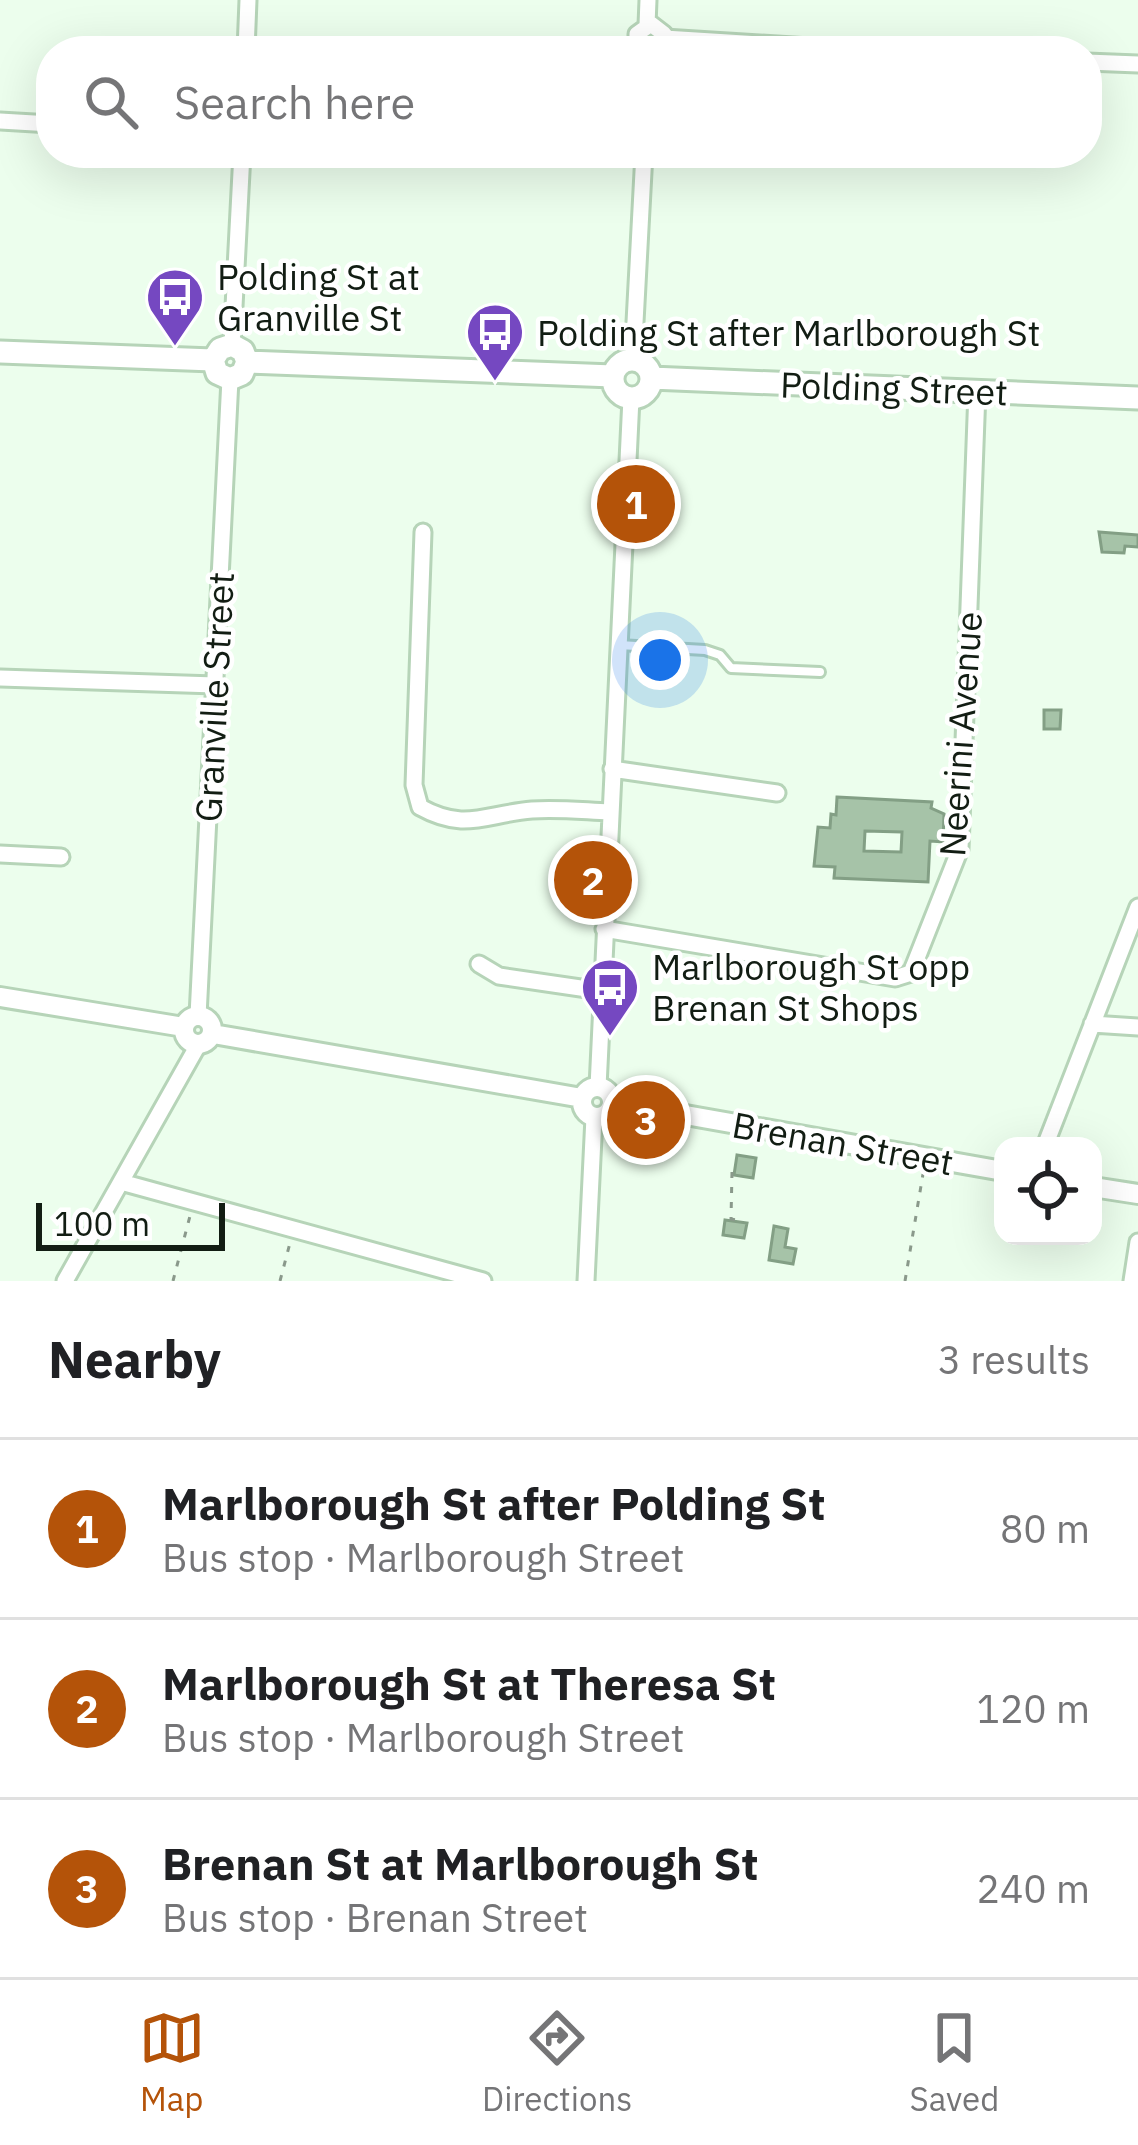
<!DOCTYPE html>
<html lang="en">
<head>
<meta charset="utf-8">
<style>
	:root { --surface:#fff; --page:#f6f6f6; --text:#202124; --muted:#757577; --line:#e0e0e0; --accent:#b45309 }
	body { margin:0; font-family:"IBM Plex Sans",sans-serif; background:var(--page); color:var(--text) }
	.controls { position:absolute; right:36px; bottom:36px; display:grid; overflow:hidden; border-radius:24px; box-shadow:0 12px 48px #0002 }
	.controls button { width:108px; height:108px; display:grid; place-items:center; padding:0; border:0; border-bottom:3px solid var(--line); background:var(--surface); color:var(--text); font:60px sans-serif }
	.scale { position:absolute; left:36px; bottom:30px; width:189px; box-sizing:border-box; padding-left:12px; border:6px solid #121d13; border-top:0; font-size:33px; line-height:42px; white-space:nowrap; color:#121d13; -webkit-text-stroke:9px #fff; paint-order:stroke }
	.you { position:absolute; left:660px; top:660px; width:42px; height:42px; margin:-30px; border:9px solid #fff; border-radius:50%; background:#1a73e8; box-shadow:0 0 0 18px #1a73e833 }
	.badge { display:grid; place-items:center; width:78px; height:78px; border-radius:50%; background:var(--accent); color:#fff; font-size:39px; font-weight:700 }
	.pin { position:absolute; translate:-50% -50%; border:6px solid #fff; box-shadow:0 3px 12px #0006 }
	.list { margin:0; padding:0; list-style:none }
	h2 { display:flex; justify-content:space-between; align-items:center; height:156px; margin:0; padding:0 48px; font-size:51px }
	h2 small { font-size:39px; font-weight:400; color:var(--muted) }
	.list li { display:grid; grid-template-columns:78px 1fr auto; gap:36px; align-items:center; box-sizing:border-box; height:180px; padding:0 48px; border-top:3px solid var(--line) }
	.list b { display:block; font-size:45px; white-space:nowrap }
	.list p { margin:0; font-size:39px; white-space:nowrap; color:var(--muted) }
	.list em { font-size:39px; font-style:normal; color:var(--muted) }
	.icon { flex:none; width:66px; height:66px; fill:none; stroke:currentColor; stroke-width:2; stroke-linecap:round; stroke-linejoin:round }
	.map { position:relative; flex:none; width:1138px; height:1281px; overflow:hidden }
	.search { position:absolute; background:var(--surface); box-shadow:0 12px 48px #0002; left:36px; right:36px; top:36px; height:132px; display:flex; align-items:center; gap:30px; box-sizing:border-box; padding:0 42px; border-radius:48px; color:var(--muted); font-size:45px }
	.sheet { height:696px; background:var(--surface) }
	nav { display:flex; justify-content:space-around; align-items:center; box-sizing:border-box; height:168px; border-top:3px solid var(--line); background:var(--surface); font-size:33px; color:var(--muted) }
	nav a { display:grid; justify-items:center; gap:6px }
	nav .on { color:var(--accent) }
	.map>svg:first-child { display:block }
	.building { fill:#a6c3a8; stroke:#839f85; stroke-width:3; fill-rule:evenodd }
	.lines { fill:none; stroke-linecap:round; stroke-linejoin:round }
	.service-casing { stroke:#b6d4b8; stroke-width:14 }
	.minor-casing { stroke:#b6d4b8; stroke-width:21 }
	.tertiary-casing { stroke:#b6d4b8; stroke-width:24 }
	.secondary-casing { stroke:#b6d4b8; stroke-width:27 }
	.path { stroke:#8a998b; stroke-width:3; stroke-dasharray:6 9; stroke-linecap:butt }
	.service { stroke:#fff; stroke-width:8 }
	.minor { stroke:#fff; stroke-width:15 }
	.tertiary { stroke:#fff; stroke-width:18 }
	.secondary { stroke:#fff; stroke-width:21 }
	.labels { text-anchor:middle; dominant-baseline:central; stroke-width:9; stroke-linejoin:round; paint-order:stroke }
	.poi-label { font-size:36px; fill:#121d13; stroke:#fff; text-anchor:start }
	.street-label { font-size:36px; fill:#121d13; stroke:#fff }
</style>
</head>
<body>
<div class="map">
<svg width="1138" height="1281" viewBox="0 0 1138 1281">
	<rect width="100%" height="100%" fill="#ecfeed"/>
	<path class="building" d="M1099,532L1138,535V547L1125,546L1124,553L1102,552Z
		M1044,710H1061L1060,729H1044Z
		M837,797L932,802L931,808L944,814L943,842L930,841L928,882L834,878L835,867L814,866L818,827L830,828L831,814L836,815ZM865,831L902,832L901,852L864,851Z
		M737,1155L756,1158L753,1178L734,1175Z
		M725,1220L747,1223L744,1238L723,1235Z
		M774,1226L788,1229L785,1247L796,1249L793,1264L769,1260Z"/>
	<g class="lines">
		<g class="service-casing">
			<path id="service" d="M619,645L705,650L720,655L731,668L820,672"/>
		</g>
		<g class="minor-casing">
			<path id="minor" d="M647,25L648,0
				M664,38L874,51
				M246,51L248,0
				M645,51L637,43V34L651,24L664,34V43L656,51
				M1087,62L1138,64
				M0,121L51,124
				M232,345L242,153
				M633,360L644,153
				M423,532L414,785L420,807C465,832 485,814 532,810C557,808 584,811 609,812
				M0,678L215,685
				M612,769L777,793
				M0,854L61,857
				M604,929L895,978L911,973L960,849L977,391
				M479,964L499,976L601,991
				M198,1016L230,379
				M1092,1024L1138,1027
				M598,1087L631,398
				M1045,1146L1138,907
				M121,1182L483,1281
				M65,1281L198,1045
				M586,1281L594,1117
				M1132,1281L1138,1242"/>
		</g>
		<g class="tertiary-casing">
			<path id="tertiary" d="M0,997L184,1027
				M184 1030a14 14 0 1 1 28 0a14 14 0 1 1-28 0Z
				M213,1034L582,1098
				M582 1102a15 15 0 1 1 30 0a15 15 0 1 1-30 0Z
				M612,1102L1003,1171
				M1093,1187L1138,1194"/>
		</g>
		<g class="secondary-casing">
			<path id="secondary" d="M0,352L213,360
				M213,360L217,373L230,379L242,374L247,362
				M213,360L220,349L232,345L243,351L247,362
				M613 379a19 19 0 1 1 38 0a19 19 0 1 1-38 0Z
				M247,362L613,376
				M651,378L1138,398"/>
		</g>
		<path class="path" d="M732,1172L731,1219L742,1221
			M173,1281L190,1216
			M280,1281L290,1243
			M905,1281L923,1174"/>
		<use href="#service" class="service"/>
		<use href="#minor" class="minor"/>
		<use href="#tertiary" class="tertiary"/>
		<use href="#secondary" class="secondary"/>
	</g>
	<defs>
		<g id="bus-pin" transform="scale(3)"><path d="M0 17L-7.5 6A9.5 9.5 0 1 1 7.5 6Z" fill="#7548c1" stroke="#fff"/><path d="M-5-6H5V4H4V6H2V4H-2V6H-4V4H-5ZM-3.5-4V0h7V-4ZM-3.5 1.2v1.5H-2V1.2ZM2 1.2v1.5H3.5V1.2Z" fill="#fff"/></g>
	</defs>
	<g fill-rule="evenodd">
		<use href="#bus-pin" x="175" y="297"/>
		<use href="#bus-pin" x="495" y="332"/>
		<use href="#bus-pin" x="610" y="987"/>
	</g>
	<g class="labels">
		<g class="poi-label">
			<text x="217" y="276">Polding St at<tspan x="217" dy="41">Granville St</tspan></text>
			<text x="537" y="332">Polding St after Marlborough St</text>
			<text x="652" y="966">Marlborough St opp<tspan x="652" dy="41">Brenan St Shops</tspan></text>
		</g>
		<g class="street-label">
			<text transform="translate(894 388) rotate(2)">Polding Street</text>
			<text transform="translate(214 697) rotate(-87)">Granville Street</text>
			<text transform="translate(960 734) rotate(-86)">Neerini Avenue</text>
			<text transform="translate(843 1143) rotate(10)">Brenan Street</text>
		</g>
	</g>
</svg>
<div class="controls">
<button><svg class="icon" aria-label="locate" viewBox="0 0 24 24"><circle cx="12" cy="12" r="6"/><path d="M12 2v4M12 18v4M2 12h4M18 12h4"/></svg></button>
</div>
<div class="scale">100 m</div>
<div class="you"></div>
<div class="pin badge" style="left:636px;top:504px">1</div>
<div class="pin badge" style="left:593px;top:880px">2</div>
<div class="pin badge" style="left:646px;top:1120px">3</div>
<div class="search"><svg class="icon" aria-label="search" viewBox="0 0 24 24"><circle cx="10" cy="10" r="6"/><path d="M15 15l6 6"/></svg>Search here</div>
</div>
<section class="sheet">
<h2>Nearby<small>3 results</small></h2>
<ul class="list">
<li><span class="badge">1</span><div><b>Marlborough St after Polding St</b><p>Bus stop · Marlborough Street</p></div><em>80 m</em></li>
<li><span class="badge">2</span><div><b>Marlborough St at Theresa St</b><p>Bus stop · Marlborough Street</p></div><em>120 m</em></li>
<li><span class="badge">3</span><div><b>Brenan St at Marlborough St</b><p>Bus stop · Brenan Street</p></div><em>240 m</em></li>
</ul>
</section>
<nav>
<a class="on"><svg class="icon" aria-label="map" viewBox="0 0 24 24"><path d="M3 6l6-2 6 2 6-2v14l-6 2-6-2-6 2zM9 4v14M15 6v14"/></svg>Map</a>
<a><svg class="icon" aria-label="directions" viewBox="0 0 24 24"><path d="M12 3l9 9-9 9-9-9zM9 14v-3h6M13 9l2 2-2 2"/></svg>Directions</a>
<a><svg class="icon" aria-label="saved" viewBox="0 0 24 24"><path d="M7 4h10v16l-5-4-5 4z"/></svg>Saved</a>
</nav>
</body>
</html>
